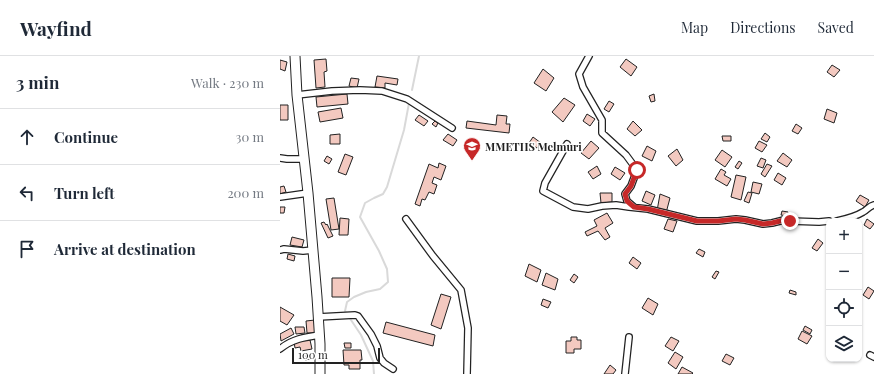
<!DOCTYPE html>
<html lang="en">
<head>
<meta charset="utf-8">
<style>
	:root { --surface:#fff; --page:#f2f2f3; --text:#1f2937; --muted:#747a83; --line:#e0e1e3 }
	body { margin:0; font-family:"Playfair Display",serif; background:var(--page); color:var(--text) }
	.controls { position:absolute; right:12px; bottom:12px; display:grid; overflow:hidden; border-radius:8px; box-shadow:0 1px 3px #0004 }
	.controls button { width:36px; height:36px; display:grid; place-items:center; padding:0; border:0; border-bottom:1px solid var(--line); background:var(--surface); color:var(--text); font:20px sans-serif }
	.scale { position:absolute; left:12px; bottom:10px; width:88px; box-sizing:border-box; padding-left:4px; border:2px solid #222; border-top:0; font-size:11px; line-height:14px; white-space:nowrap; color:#222; -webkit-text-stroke:3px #fff; paint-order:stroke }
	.stop { position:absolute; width:12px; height:12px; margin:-9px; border:3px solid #c62828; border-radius:50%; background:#fff }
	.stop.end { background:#c62828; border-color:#fff; box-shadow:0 1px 4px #0008 }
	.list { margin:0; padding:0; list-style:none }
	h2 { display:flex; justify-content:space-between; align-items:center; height:52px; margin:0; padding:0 16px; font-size:17px }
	h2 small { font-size:13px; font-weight:400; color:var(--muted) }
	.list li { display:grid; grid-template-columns:26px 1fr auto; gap:12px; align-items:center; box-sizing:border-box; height:56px; padding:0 16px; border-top:1px solid var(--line) }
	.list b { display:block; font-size:15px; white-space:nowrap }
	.list em { font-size:13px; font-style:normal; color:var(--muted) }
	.icon { flex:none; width:22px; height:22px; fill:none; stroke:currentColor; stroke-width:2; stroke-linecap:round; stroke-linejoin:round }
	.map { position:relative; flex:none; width:594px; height:318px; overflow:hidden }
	header { display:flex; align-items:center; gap:24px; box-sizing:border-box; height:56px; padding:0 20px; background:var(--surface); border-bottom:1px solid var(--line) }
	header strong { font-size:19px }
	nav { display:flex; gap:22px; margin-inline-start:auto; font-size:14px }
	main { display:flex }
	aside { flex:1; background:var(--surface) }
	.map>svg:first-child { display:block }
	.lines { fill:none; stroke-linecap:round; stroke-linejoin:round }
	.stream { stroke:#d9d9d9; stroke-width:2 }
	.building { fill:#f3c9c0; stroke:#222 }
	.minor-casing { stroke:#222; stroke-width:8 }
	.trunk-casing { stroke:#222; stroke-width:11 }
	.minor { stroke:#fff; stroke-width:5.5 }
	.trunk { stroke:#fff; stroke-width:9 }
	.route { stroke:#c62828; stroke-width:5 }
	.labels { text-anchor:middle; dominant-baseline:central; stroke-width:3; stroke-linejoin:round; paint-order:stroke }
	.poi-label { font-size:11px; font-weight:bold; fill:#222; stroke:#fff; text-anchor:start }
</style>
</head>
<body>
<header>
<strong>Wayfind</strong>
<nav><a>Map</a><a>Directions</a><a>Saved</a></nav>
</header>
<main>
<aside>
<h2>3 min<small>Walk · 230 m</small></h2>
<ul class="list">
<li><svg class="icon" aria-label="ahead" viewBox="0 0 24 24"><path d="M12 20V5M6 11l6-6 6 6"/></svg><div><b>Continue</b></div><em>30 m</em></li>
<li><svg class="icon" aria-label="left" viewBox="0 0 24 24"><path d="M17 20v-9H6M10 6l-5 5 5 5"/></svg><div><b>Turn left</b></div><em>200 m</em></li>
<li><svg class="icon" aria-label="arrive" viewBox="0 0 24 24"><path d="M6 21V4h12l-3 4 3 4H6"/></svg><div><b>Arrive at destination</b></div></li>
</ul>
</aside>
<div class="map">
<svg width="594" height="318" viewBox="0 0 594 318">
	<rect width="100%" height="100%" fill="#fff"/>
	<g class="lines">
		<path class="stream" d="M132,34L139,0
			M67,258L65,255L67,246L74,241L86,236L100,233L108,226L107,213L99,195L80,161L85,147L94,142L103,138L107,131L124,74L129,47
			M69,261L81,279L93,305L94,318"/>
	</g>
	<path class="building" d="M46,3L47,15L44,16L45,31L36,32L34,4Z
		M346,3L357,11L351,20L340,11Z
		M0,4L7,6L5,15L0,13Z
		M552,9L560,14L554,21L547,16Z
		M263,13L274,22L266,35L254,27Z
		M97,20L118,23L117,29L105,27V32L95,31Z
		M71,22L79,23L77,32L69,30Z
		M67,38L68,48L37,51L36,41Z
		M374,38L375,45L371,46L369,40Z
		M284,42L295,49L283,66L272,56Z
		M329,45L334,48L329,56L324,53Z
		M0,49H8V64H0Z
		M61,52L63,62L40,66L38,56Z
		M547,53L557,57L554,67L544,63Z
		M307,58L315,63L310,70L303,65Z
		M139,59L148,65L144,70L135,64Z
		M217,59L227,60L226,68H230L229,77L186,72L187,65L216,69Z
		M155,65L158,67L156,71L152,68Z
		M353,65L362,74L355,80L347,73Z
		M516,68L522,72L518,78L512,75Z
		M485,77L490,81L487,86L481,83Z
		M60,78V88H50V79Z
		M168,78L177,84L173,90L163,84Z
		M442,80H451V85H443Z
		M253,81L261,87L257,92L249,87Z
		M311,85L319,92L309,103L301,97Z
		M479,85L487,89L482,96L475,92Z
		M367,90L376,95L372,105L362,100Z
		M397,93L403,104L396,110L388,100Z
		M442,94L452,101L445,111L435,104Z
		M503,97L512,104L507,111L497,105Z
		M65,98L73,101L66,119L58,116Z
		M47,100L52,103L49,108L44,105Z
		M481,102L486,104L483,112L477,110Z
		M459,105L462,107L458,113L455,111Z
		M159,107L166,110L161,124L154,121L152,127L157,129L154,138L149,136L145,144L142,143L140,150L135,148L149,108L158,112Z
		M487,108L492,110L485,121L481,118Z
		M317,110L321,118L313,123L308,116Z
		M335,111L345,117L340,124L331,118Z
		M441,113L446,116L444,119L451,123L447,130L435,123Z
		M498,117L506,122L502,129L494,124Z
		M456,119L466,121L461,144L451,141Z
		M473,126L482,128L479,138L471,136Z
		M4,130L6,136L0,138V131Z
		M366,135L375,139L371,149L362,145Z
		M468,136L472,137L469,147L464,145Z
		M320,137H332V146L321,147Z
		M380,138L390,142L386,157L377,155Z
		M580,139L589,144L585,151L576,145Z
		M54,142L59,173L51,174L46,143Z
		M0,151H5L4,157H0Z
		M502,155L508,156L507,160L501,159Z
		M327,157L333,167L325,172L330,181L325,184L318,175L307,180L305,176L317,170L314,164Z
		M60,162L69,163L68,179H59Z
		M388,163L397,165L393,176L384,173Z
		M587,163L594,168L590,173L584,169Z
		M44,166L46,169L47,168L53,180L48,182L41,167Z
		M12,181L24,184L22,191L10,189Z
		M538,183L543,187L537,195L532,192Z
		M419,193L425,196L423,201L416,197Z
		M8,198L15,200L14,205L7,203Z
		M353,201L361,207L357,213L349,207Z
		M249,208L261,214L257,226L245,220Z
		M436,215L439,216L435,223L432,221Z
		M266,217L278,223L275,234L262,229Z
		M294,218L298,221L294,227L290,224Z
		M52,222H70L69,241H52Z
		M588,231L594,235L589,243L583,239Z
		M510,234L516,236V239L509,237Z
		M161,238L171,241L161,273L151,269Z
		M368,242L378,248L373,259L362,252Z
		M263,243L271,246L268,252L261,249Z
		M0,251L14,259L7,269L0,265Z
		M35,264L36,277H27L26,265Z
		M106,266L155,279L153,290L103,277Z
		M525,270L532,274L530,278L523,274Z
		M15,271H24L25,277L16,278Z
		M11,272L14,278L1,285L0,278Z
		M522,275L532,280L527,288L518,283Z
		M291,281H297V284H301V293H294V297H286V285H291Z
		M391,281L399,285L393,295L385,290Z
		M30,284L32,293L21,295L20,291L15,292L14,286Z
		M64,287H71V292H65Z
		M63,294H81L82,304H80V313H69V309H64Z
		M395,296L403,301L396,313L388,307Z
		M446,298L454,302L450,309L442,305Z
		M29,299L30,303L25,304V300Z
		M330,309L336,314L333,318H324Z
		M402,311L413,317L412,318H398Z"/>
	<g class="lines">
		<g class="minor-casing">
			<path id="minor" d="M309,0L299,18L303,31L322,64V77L346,99L357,114L351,130L345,138L347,145L354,151
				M17,39L52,35L80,34L102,35L127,43L172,72
				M287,88L265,127L263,135L293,151L308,153L322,150L336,149L349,151L368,153L417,165H438L456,163L465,164L483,168L492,167L504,164L510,165L539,166L549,165
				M0,102L7,103H25
				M0,141L28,137
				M126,163L153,200L181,234L188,272L187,318
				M557,165C566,163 575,161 583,156C587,154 589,150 594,149
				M0,194L4,193L23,195L33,194
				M38,261L75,259L78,260L91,278L97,290L100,302L104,307L113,313
				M0,293C12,283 25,281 40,279
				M590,299L594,301
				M345,318L349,281"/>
		</g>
		<g class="trunk-casing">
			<path id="trunk" d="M15,0L17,39L28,137L37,241L40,288V318"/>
		</g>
		<use href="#minor" class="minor"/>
		<use href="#trunk" class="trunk"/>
	</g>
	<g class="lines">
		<path class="route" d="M357,114L351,130L345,138L347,145L354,151L368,153L417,165H438L456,163L465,164L483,168L492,167L504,164L510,165"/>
	</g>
	<defs>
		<g id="school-pin" transform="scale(0.9)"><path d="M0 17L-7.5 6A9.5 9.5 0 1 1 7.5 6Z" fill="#c62828" stroke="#fff"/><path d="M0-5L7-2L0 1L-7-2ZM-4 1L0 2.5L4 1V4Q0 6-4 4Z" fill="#fff"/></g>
	</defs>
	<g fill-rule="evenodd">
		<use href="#school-pin" x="192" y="90"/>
	</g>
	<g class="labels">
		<g class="poi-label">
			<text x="205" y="90">MMETHS Melmuri</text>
		</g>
	</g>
</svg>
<div class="controls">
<button>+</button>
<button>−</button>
<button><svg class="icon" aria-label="locate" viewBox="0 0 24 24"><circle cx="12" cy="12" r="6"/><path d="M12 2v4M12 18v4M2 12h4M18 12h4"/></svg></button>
<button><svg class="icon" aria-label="layers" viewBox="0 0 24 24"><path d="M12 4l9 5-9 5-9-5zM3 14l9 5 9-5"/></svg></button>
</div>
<div class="scale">100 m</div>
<div class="stop" style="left:357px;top:114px"></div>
<div class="stop end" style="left:510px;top:165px"></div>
</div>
</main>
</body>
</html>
